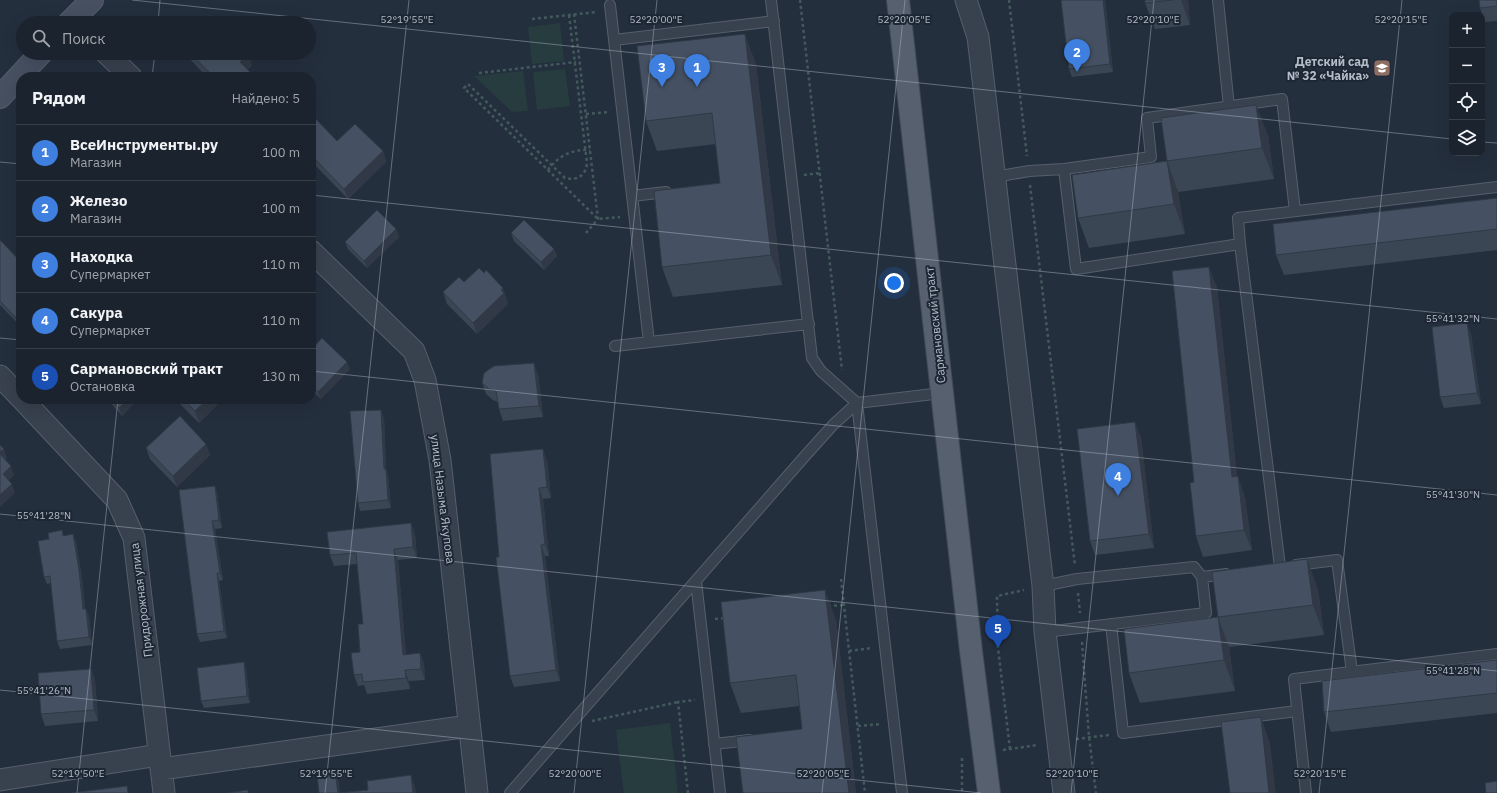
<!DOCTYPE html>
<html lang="ru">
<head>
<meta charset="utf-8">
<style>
	:root { --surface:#1b232e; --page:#242b36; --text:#f1f3f6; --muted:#a0a4aa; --line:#39404a; --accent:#8ab4f8 }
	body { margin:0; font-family:"IBM Plex Sans",sans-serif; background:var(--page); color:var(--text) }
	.controls { position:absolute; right:12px; top:12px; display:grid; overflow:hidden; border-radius:8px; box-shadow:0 4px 16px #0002 }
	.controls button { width:36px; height:36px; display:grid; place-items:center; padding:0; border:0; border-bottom:1px solid var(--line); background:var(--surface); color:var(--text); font:20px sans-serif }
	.you { position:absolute; left:894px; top:283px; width:14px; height:14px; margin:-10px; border:3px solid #fff; border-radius:50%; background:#1a73e8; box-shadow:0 0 0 6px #1a73e833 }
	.badge { display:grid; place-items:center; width:26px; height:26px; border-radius:50%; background:var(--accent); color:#fff; font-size:13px; font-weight:700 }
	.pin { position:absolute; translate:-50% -33px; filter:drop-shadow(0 1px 2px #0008) }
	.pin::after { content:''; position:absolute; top:21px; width:14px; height:12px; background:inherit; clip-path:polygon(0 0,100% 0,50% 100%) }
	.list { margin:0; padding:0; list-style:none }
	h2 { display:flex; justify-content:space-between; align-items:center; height:52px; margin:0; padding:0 16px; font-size:17px }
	h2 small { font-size:13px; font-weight:400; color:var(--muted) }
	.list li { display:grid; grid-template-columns:26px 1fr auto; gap:12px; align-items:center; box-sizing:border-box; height:56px; padding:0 16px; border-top:1px solid var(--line) }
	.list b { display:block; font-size:15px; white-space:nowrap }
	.list p { margin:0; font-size:13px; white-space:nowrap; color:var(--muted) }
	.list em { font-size:13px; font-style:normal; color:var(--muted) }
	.icon { flex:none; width:22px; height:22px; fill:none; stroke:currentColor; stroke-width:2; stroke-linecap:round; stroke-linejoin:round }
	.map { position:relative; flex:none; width:1497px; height:793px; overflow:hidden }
	.search { position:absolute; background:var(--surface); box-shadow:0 4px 16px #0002; left:16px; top:16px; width:300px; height:44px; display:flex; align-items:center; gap:10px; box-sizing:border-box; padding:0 14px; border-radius:22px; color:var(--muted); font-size:15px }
	.panel { position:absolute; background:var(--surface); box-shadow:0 4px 16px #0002; left:16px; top:72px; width:300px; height:332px; border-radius:16px }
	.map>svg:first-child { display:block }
	.green { fill:#263c3f }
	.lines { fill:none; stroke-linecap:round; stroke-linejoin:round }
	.lane-casing { stroke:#565f6c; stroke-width:12 }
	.street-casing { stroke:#565f6c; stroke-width:23 }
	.secondary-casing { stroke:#565f6c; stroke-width:24 }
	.primary-casing { stroke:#414a57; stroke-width:24 }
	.path { stroke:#44595c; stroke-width:2.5; stroke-dasharray:3 3; stroke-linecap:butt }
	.lane { stroke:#38414e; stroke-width:10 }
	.street { stroke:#38414e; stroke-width:21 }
	.secondary { stroke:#465061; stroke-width:22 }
	.primary { stroke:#56606e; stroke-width:22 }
	.wall { fill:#3b4654 }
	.shaded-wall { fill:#303945 }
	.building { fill:#455162; stroke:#303945 }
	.ticks { fill:none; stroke:#b4bcc9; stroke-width:1; stroke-opacity:0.45 }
	.labels { text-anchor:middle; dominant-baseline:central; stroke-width:4; stroke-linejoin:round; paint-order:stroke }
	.poi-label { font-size:12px; font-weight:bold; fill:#b4bcc9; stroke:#1d2633; text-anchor:end }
	.street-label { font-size:12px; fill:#b4bcc9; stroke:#1d2633 }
	.ticks-label { font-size:10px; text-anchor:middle; fill:#b4bcc9; stroke:#1d2633; stroke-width:4; stroke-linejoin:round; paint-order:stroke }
</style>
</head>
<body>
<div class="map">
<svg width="1497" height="793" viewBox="0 0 1497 793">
	<rect width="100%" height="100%" fill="#242f3e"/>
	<path class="green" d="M560,23L564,61L532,64L528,27Z
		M565,69L570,106L537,110L533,72Z
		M523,71L528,111L512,112L474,76Z
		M670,723L678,793H624L616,730Z"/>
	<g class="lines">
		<g class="lane-casing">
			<path id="lane" d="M771,0L812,358L821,371L857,403L902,793
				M1218,0L1229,107
				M610,5L649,342
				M614,40L774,21
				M1064,169L1151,157L1147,118L1282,99L1295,211
				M995,177L1029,171L1064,169L1076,269L1240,244L1238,218L1497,187
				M632,196L666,192
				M1240,244L1280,567
				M615,346L809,324
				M1296,565L1337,560L1352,672
				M696,581L720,793
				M1043,586L1077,579L1194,567L1202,577
				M1111,624L1123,733L1297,711
				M1045,632L1206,613L1202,577L1226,574
				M714,744L750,740
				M510,793L805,456L833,425L857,403L942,393
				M1306,793L1294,679L1497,654"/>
		</g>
		<g class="street-casing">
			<path id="street" d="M966,0L978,37L1043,586L1045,632L1064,793
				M106,53L131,77
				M311,251L414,351L425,380L440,460L477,793
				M0,376L21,398
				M22,399L117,500L134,538L164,793
				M161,769L469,726
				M0,780L159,755"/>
		</g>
		<g class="secondary-casing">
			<path id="secondary" d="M69,23L92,0
				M0,97L41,53"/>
		</g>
		<g class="primary-casing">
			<path id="primary" d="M898,0L971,651L989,793"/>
		</g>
		<path class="path" d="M800,0L842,370
			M1009,0L1027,156
			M574,14L598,219L586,233
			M569,15L587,163C586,175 578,181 565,178L468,84L464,88L598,219L620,217
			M532,19L597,12
			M479,73L576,62
			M586,114L609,112
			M548,170C558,156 572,149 590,150
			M804,175L820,173
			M1030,185L1075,566
			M841,579L865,793
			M1078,593L1080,613
			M828,606L844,605
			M715,619L726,618
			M1082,642L1089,737L1096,793
			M849,651L872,648
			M592,721L678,702
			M858,726L881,724
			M1076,739L1109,735
			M1010,749L998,648L997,596L1024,590
			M1003,750L1038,745
			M962,758V793
			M688,793L678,702L695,700"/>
		<use href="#lane" class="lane"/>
		<use href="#street" class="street"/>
		<use href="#secondary" class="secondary"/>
		<use href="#primary" class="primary"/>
	</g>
	<path class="wall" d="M1061,0H1105L1113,72L1072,77L1069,69Z
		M1145,0H1188L1190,25L1155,29L1145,3Z
		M1497,0V21L1485,22L1480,8Z
		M184,53H247L248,54L252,65L247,70L255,77H207Z
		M756,64L782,285L673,297L662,267L720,183L716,144L657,151L646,121Z
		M311,114L337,141L383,151L386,162L348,199L314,164L311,167Z
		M1268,135L1274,179L1178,192L1185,234L1089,248L1078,218L1167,161Z
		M1497,198V250L1284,275L1276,255Z
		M396,229L399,237L367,268L348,249L345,242Z
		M511,233L554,249L557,256L544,270L514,241Z
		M0,240L21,262V327L0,305Z
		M464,282L507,299H506L508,304L477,334L447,304L443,292Z
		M1217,287L1237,477L1245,497L1252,550L1203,557L1196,536L1194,482Z
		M1471,334L1481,404L1444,408L1440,397Z
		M311,350L350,369L321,399L311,390Z
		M538,374L543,417L503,421L499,409L498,402L493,400L486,394L482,383Z
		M107,399H138L122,416Z
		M175,399H223L199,423Z
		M384,418L386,470L388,476L391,508L360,511L358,503Z
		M1141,437L1154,548L1095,555L1090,541Z
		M206,444L210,455L177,487L150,459L146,448Z
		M547,460L551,498L543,499L549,556H545L560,681L514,687L510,676L499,557Z
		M215,486L217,493L222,528L215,529L223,580L219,581L227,638L200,642L197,634Z
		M411,523L415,534L417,558L398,560L406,655L420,653L424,664L425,680L409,681L410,689L367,694L364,685L358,686L354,675L360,652L363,624L357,564L334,566L330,555Z
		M62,530L64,536L76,542L82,578L85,609L89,616L92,645L60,649L57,641L51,583L47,584L44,577L49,539Z
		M1318,589L1324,635L1229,647L1235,691L1140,703L1129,673L1218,617Z
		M836,620L856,793H743L802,729L799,706L741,713L730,683Z
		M1497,660V713L1331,732L1324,712Z
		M244,662L246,670L250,703L204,708L201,701Z
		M91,669L95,680L98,721L45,726L41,714Z"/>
	<path class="shaded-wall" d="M1103,0H1105L1113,72L1110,64Z
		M1181,0H1188L1190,25Z
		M745,34L756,64L782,285L771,255Z
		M248,54L252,65L244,73L240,62Z
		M1256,105L1268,135L1274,179L1262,148Z
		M383,151L386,162L348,199L344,189Z
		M311,157L314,164L311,167Z
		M1167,161L1178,192L1185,234L1174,204Z
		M396,229L399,237L367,268L364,261Z
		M554,249L557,256L544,270L541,262Z
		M1209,267L1217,287L1239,497L1232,477Z
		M503,288L507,299H506L508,304L477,334L473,323Z
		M1467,323L1471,334L1481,404L1477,393Z
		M347,362L350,369L321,399L318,392Z
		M534,363L538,374L543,417L539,406Z
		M128,399H138L122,416L119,408Z
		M208,399H223L199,423L195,411Z
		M381,410L384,418L386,470L388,476L391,508L388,500L384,469Z
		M1135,422L1141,437L1154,548L1149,534Z
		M206,444L210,455L177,487L173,476Z
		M4,449L7,458L2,462L0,455V452Z
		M543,449L547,460L551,498L547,487Z
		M11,466L14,475L6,483L3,474Z
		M1238,476L1245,497L1252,550L1244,530Z
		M12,484L15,493L0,507V495Z
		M215,486L217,493L222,528L219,520Z
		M539,488L543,499L549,556L545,544Z
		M212,521L215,529L223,580L220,573Z
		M411,523L415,534L417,558L413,547Z
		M73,534L76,542L82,578L86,616L83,609Z
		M541,545L545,556L560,681L556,670Z
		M394,549L398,560L407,666L403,655Z
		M1307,559L1318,589L1324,635L1313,605Z
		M217,573L219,581L227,638L224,631Z
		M825,590L836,620L856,793H849Z
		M86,609L89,616L92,645L89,637Z
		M1218,617L1229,647L1235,691L1224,660Z
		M420,653L424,664L425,680L421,669Z
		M244,662L246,670L250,703L247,696Z
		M91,669L95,680L98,721L94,710Z
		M405,670L409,681L410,689L406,678Z
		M1261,717L1270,743L1276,793H1269Z
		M335,771L339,782L340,793H338Z
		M411,775L415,787L416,793H413Z"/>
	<path class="building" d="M1061,0H1103L1110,64L1069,69Z
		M1145,0H1173L1145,3Z
		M1479,0H1497V6L1480,8Z
		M210,15L218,23H202Z
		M745,34L771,255L662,267L654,191L720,183L712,113L646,121L637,46Z
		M190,53H247L248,54L240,62L255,77H214Z
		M1256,105L1262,148L1167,161L1161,118Z
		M311,114L337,141L355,124L383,151L344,189L311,155Z
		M1167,161L1174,204L1078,218L1072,175Z
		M1497,198V229L1276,255L1273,224Z
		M377,210L396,229L364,261L345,242Z
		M524,220L554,249L541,262L511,233Z
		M0,240L21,262V323L0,301Z
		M1209,267L1232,477L1238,476L1244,530L1196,536L1190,483L1194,482L1172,271Z
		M479,268L484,273L486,270L503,288L501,290L504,293L473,323L443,292L459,277L464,282Z
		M1467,323L1477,393L1440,397L1432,327Z
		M322,338L347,362L318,392L311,385V350Z
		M534,363L539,406L499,409L496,391L489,389L482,383L484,373L494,366Z
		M111,399H128L119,408Z
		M183,399H208L195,411Z
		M381,410L384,469H386L388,500L358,503L350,411Z
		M180,416L206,444L173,476L146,448Z
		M1135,422L1149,534L1090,541L1077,429Z
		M0,445L4,449L0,452Z
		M543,449L547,487L539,488L545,544L541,545L556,670L510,676L496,557H499L490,454Z
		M0,454L11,466L3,474L12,484L0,495Z
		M215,486L219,520L212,521L220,573H217L224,631L197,634L179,490Z
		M411,523L413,547L394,549L403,655L420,653L421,669L405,670L406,678L363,682L362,674L354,675L351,653L360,652L358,624H363L356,553L330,555L327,532Z
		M62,530L63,536L73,534L79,570L83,609H86L89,637L57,641L50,576L44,577L38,541L49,539L48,533Z
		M1307,559L1313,605L1218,617L1212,572Z
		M825,590L849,793H743L736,737L802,729L796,675L730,683L721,602Z
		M1218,617L1224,660L1129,673L1124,629Z
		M1497,660V693L1324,712L1322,681Z
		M244,662L247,696L201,701L197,668Z
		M91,669L94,710L41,714L38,673Z
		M1261,717L1269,793H1230L1221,722Z
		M335,771L338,793H319L317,774Z
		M411,775L413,793H340L368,790L367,781Z
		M1497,781V793H1486L1485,783Z
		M127,786L128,793H71Z
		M248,790V793H228Z"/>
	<path class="ticks" d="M132,0L1452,139M158,23L160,0M152,77L155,53M1482,142L1497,143M0,162L21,164M311,195L1497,319M0,338L21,340M311,371L1497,495M0,514L1497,671M0,690L981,793M77,793L118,399M325,793L409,0M574,793L657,0M822,793L905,0M1071,793L1154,0M1319,793L1402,0"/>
	<defs>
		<g id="school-square" transform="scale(0.9)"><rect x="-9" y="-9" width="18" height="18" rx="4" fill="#8d6e63" stroke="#1d2633"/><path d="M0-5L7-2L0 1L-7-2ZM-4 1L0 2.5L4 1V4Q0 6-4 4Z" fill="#fff"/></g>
	</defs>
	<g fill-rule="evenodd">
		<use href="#school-square" x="1382" y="68"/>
	</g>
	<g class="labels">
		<g class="poi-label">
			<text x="1369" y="61">Детский сад<tspan x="1369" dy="14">№ 32 «Чайка»</tspan></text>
		</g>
		<g class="street-label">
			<text transform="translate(935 325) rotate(-96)">Сармановский тракт</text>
			<text transform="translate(443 499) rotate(83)">улица Назыма Якупова</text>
			<text transform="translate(141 600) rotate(-97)">Придорожная улица</text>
		</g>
	</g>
	<g class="ticks-label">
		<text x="407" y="23">52°19'55"E</text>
		<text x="656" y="23">52°20'00"E</text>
		<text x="904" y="23">52°20'05"E</text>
		<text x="1153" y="23">52°20'10"E</text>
		<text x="1401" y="23">52°20'15"E</text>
		<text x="1453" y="322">55°41'32"N</text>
		<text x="1453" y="498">55°41'30"N</text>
		<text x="44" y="519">55°41'28"N</text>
		<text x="1453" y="674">55°41'28"N</text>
		<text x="44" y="694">55°41'26"N</text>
		<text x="78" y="777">52°19'50"E</text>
		<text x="326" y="777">52°19'55"E</text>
		<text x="575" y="777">52°20'00"E</text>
		<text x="823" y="777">52°20'05"E</text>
		<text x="1072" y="777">52°20'10"E</text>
		<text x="1320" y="777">52°20'15"E</text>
	</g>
</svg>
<div class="controls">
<button>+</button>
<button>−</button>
<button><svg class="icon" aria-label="locate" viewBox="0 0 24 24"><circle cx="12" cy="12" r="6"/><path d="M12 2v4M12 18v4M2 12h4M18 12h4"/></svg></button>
<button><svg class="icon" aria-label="layers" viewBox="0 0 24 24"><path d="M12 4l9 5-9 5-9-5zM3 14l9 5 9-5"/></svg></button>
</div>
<div class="you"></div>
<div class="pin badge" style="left:697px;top:87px;background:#3f7fe0">1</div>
<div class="pin badge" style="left:1077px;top:72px;background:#3f7fe0">2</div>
<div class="pin badge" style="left:662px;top:87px;background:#3f7fe0">3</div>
<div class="pin badge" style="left:1118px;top:496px;background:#3f7fe0">4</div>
<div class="pin badge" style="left:998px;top:648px;background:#1a4fb4">5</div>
<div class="search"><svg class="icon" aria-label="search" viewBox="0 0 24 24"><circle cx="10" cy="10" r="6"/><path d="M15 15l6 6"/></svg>Поиск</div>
<section class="panel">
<h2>Рядом<small>Найдено: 5</small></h2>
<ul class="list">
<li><span class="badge" style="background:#3f7fe0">1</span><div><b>ВсеИнструменты.ру</b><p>Магазин</p></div><em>100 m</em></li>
<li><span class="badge" style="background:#3f7fe0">2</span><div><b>Железо</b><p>Магазин</p></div><em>100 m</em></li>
<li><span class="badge" style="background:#3f7fe0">3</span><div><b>Находка</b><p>Супермаркет</p></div><em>110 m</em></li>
<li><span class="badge" style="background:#3f7fe0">4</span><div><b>Сакура</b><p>Супермаркет</p></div><em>110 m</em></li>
<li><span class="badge" style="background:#1a4fb4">5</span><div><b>Сармановский тракт</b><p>Остановка</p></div><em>130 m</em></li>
</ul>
</section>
</div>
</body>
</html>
